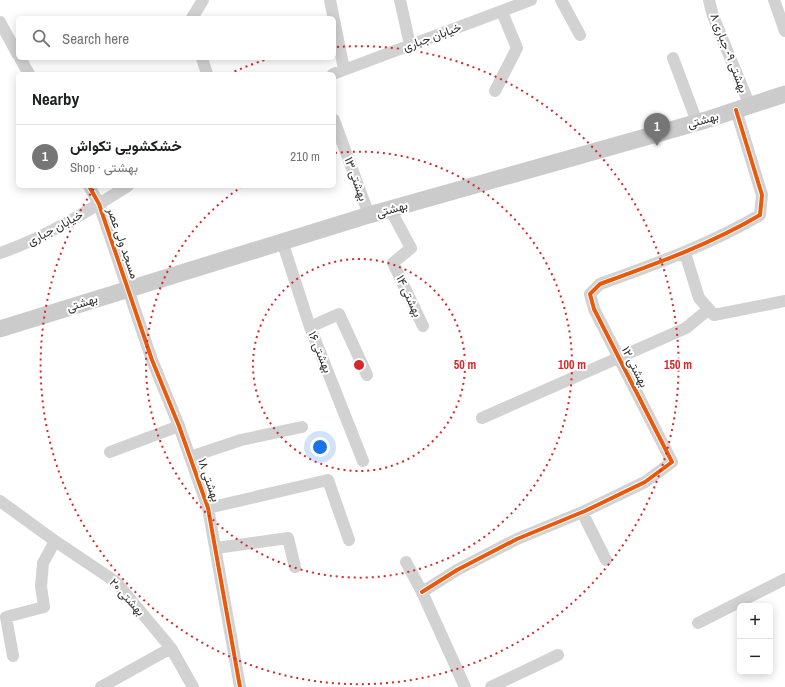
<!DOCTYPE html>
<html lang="en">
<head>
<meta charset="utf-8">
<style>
	:root { --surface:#fff; --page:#f2f2f2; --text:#202124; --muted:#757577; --line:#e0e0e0; --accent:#767676 }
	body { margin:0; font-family:"Archivo Narrow",Vazirmatn,sans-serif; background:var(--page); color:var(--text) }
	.controls { position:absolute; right:12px; bottom:12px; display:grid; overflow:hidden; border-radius:6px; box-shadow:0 2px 10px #0003 }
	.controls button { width:36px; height:36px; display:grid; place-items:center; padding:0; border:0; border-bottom:1px solid var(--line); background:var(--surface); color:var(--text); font:20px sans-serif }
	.you { position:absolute; left:320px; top:447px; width:14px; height:14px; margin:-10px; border:3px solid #fff; border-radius:50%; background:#1a73e8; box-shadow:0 0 0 6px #1a73e833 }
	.badge { display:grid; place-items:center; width:26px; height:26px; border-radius:50%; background:var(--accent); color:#fff; font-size:13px; font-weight:700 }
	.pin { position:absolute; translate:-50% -33px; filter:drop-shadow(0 1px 2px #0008) }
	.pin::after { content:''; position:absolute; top:21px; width:14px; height:12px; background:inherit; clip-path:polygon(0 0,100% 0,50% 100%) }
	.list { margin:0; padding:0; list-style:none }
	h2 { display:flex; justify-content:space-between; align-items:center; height:52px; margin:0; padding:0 16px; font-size:17px }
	h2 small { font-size:13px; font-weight:400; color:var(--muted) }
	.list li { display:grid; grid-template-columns:26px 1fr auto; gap:12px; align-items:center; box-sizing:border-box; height:64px; padding:0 16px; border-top:1px solid var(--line) }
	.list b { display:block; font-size:15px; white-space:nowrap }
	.list p { margin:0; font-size:13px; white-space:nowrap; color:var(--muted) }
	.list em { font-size:13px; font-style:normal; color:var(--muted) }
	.icon { flex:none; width:22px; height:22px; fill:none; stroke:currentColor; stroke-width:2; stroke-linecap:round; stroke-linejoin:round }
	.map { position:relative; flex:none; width:785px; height:687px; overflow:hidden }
	.search { position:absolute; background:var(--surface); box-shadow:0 2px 10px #0003; left:16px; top:16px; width:320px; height:44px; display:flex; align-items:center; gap:10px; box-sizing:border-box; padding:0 14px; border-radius:6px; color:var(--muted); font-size:15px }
	.panel { position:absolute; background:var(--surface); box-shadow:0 2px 10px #0003; left:16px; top:72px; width:320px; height:116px; border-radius:6px }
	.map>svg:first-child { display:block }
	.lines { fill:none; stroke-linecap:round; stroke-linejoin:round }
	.street { stroke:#d2d2d2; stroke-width:12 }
	.secondary { stroke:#cbcbcb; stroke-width:17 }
	.cycleway-casing { stroke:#fff; stroke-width:6 }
	.cycleway { stroke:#e8590c; stroke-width:4 }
	.ring { fill:none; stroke:#d62828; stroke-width:2; stroke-dasharray:2 4 }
	.labels { text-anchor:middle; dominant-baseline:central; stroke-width:4; stroke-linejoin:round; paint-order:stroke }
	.street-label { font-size:12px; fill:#2d2d2d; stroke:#fff }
	.centre { fill:#d62828; stroke:#fff; stroke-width:2 }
	.ring-label { font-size:12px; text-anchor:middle; font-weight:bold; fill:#d62828; stroke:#fff; stroke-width:4; stroke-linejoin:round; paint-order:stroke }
</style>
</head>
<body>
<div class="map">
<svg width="785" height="687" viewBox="0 0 785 687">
	<rect width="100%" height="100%" fill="#fff"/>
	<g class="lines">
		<path class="street" d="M330,0L344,69
			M400,0L410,45
			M561,0L580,35
			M709,0L713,16L750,106
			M774,0L785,31
			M192,18L203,0
			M0,22L18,55
			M20,58L29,74
			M202,58L207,74
			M673,58L697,122
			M333,74L531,0
			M495,91L517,48L502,12
			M334,120L369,215
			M89,186L99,204L152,360L179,426L208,508L240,687
			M390,209L411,248L393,263L423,326
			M282,241L310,327L363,461
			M0,253C45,238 88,211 128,186
			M685,253L699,298L714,315L785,301
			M310,327L339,314L367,375
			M482,418L686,328L709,309
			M110,452L179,426
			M190,457L241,440L302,427
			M0,501L55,541L116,582L171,648L193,687
			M208,508L328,480L349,540
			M582,512L606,560
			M216,548L288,538L295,567
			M406,562L422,592L465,687
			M422,592L457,570L517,539L585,511L645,482L672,462L594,309L590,294L600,284C655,264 709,245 760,215L762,195L736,110
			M698,623L785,579
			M13,656L6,617L44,607L41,586L43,563L55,541
			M101,687L171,648
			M491,687L558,655"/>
		<path class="secondary" d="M0,329L369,215L706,120L785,94"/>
		<g class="cycleway-casing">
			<path id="cycleway" d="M89,186L99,204L152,360L179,426L208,508L240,687
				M422,592L457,570L517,539L585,511L645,482L672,462L594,309L590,294L600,284C655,264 709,245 760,215L762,195L736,110"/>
		</g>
		<use href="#cycleway" class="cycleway"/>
	</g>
	<g class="ring">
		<circle cx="359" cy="365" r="106"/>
		<path d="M335 153A213 213 0 1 1 243 186"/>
		<path d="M229 74A319 319 0 0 1 271 58M337 47A319 319 0 1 1 95 187"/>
	</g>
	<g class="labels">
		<g class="street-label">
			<text transform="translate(432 37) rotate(-20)">خیابان جباری</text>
			<text transform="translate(729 53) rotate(69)">بهشتی ۹- جباری ۸</text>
			<text transform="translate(703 120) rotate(-16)">بهشتی</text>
			<text transform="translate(356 179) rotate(70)">بهشتی ۱۳</text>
			<text transform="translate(392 209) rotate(-16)">بهشتی</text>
			<text transform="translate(55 228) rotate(-28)">خیابان جباری</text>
			<text transform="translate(123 243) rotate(71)">مسجد ولی عصر</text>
			<text transform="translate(409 296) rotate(65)">بهشتی ۱۴</text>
			<text transform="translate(82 303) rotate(-18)">بهشتی</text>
			<text transform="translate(320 352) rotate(68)">بهشتی ۱۶</text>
			<text transform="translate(635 367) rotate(63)">بهشتی ۱۲</text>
			<text transform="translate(209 480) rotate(71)">بهشتی ۱۸</text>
			<text transform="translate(127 597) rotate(48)">بهشتی ۲۰</text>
		</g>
	</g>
	<circle cx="359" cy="365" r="6" class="centre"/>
	<g class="ring-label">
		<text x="465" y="369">50 m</text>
		<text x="572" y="369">100 m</text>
		<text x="678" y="369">150 m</text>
	</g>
</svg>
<div class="controls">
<button>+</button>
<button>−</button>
</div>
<div class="you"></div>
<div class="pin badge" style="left:657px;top:146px">1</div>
<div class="search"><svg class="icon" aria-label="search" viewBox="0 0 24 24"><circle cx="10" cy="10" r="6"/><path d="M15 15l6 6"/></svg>Search here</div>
<section class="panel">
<h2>Nearby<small></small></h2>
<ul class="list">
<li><span class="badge">1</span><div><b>خشکشویی تکواش</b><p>Shop · بهشتی</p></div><em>210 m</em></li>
</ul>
</section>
</div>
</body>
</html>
